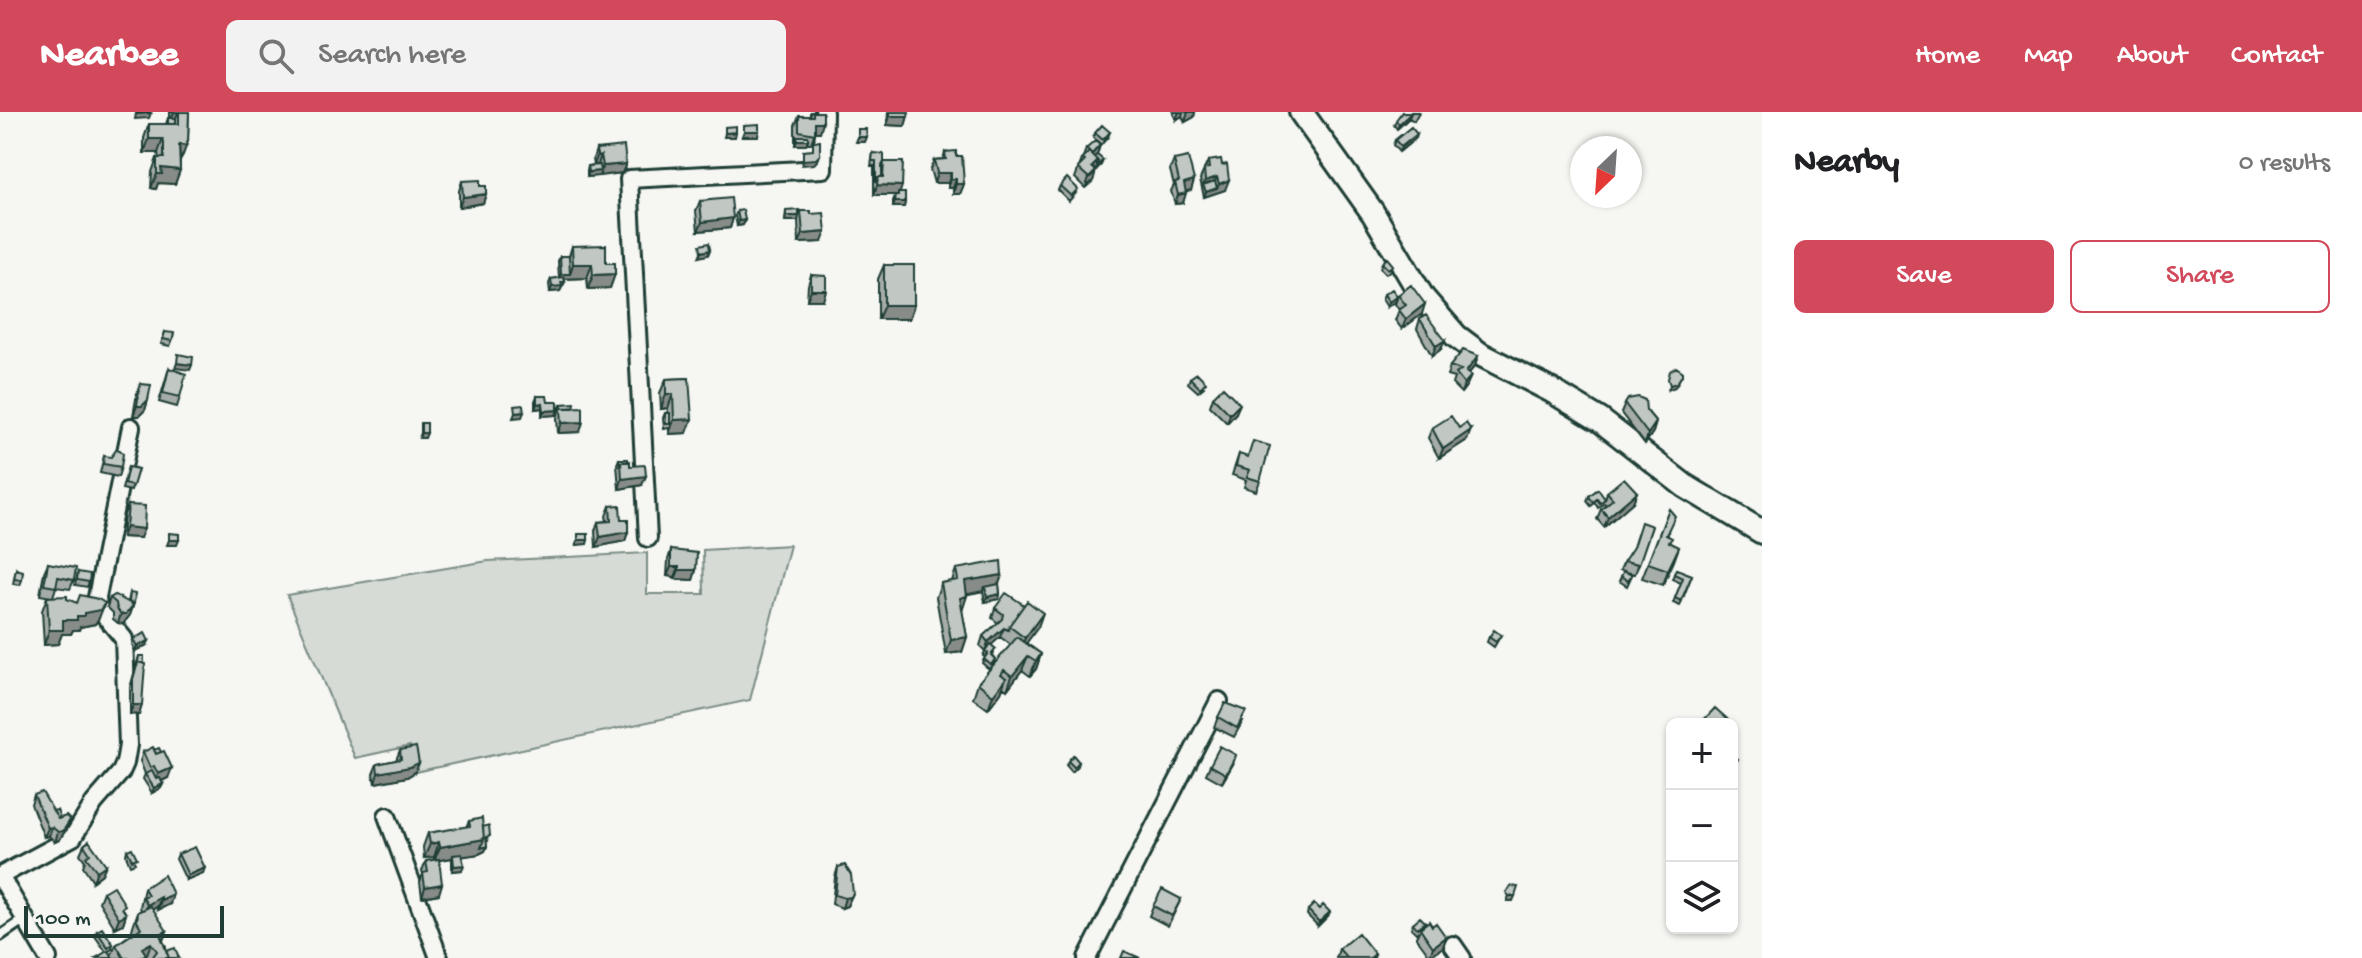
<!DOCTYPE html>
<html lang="en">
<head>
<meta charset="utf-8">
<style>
	:root { --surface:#fff; --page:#f2f2f2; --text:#202124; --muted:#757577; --line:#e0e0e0; --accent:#d1495b }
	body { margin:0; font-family:"Gochi Hand",sans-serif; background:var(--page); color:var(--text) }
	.controls { position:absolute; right:24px; bottom:24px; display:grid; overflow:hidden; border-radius:12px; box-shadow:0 2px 6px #0004 }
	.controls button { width:72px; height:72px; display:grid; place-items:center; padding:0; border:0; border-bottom:2px solid var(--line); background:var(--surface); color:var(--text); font:40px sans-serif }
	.compass { position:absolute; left:1570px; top:24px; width:72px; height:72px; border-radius:50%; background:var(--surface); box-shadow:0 2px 6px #0004; rotate:205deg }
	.scale { position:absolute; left:24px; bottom:20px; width:200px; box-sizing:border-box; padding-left:8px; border:4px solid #1f3d34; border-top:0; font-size:22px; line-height:28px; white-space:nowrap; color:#1f3d34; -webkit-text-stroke:6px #f6f6f2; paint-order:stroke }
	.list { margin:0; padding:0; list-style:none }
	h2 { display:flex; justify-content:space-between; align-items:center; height:104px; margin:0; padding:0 32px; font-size:34px }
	h2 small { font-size:26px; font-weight:400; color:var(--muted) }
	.actions { display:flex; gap:16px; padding:24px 32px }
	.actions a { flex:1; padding:18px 0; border:2px solid var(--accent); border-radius:12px; text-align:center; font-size:28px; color:var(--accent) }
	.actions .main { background:var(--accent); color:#fff }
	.icon { flex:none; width:44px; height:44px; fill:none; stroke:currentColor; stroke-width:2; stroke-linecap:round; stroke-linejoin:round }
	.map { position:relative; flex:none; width:1762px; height:846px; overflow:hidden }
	header { display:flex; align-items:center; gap:48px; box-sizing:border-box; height:112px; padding:0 40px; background:var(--accent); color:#fff }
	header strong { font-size:38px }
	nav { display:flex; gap:44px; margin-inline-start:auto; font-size:28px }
	.search { width:560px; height:72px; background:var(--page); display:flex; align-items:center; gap:20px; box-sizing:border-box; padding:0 28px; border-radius:12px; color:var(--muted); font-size:30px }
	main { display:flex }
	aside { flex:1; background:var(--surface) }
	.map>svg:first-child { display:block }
	.green { fill:#d6dbd6; stroke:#7a8c85; stroke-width:2 }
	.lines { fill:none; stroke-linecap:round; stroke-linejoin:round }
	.lane-casing { stroke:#1f3d34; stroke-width:14 }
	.street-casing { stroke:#1f3d34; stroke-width:22 }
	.secondary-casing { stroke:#1f3d34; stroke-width:28 }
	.lane { stroke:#f6f6f2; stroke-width:8 }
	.street { stroke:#f6f6f2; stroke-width:16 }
	.secondary { stroke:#f6f6f2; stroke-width:22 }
	.wall { fill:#a6aca8; stroke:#1f3d34; stroke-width:2 }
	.shaded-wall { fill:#878c88; stroke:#1f3d34; stroke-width:2 }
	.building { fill:#c1c8c3; stroke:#1f3d34; stroke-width:2 }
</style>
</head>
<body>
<header>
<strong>Nearbee</strong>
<div class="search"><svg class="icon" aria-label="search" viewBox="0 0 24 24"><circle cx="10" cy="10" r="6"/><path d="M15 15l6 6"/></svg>Search here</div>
<nav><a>Home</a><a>Map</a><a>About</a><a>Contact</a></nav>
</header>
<main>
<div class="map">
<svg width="1762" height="846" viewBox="0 0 1762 846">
	<rect width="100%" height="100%" fill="#f6f6f2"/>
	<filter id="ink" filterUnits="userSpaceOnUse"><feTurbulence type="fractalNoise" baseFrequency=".0125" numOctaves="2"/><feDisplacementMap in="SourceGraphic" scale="16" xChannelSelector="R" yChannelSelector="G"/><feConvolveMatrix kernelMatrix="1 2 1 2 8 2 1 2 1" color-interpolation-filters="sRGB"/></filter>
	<g filter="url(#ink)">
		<path class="green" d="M790,433L750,588L415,660L410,634L355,646L287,483L488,449L647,441V482H704L703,438Z"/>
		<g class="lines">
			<g class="lane-casing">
				<path id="lane" d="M0,824L25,807"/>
			</g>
			<g class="street-casing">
				<path id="street" d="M648,426L629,67L823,57L824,0
					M387,704L439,846
					M0,764L73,725L94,691L121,660L125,651L128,633L124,527L98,495L97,485L131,315
					M0,764L48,846
					M1453,833L1462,846
					M1087,846L1219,589"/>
			</g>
			<g class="secondary-casing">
				<path id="secondary" d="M1301,0L1373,101L1423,186L1456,224L1480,242L1552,279L1600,308L1685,374L1762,420"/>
			</g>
			<use href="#lane" class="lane"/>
			<use href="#street" class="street"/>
			<use href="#secondary" class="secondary"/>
		</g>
		<path class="wall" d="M170,0H189L188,29L180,48V58L175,72L158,71L156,77L151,76L152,60L157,46H159L158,41H144V26L149,12H166L168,6H170Z
			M810,0H823L820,20H815L811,31H807L806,33H795V13L799,4H810Z
			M888,0H909L905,14L887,13Z
			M1173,0H1195L1194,5L1185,10L1182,4L1176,8Z
			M1402,0H1419L1414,9L1409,6L1397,17L1394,13Z
			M1110,20L1108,25L1101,33L1093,26L1095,21Z
			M1417,22L1416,26L1399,40L1393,33L1395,28Z
			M1100,33L1097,43L1103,48L1101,53L1095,58L1093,69L1085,76L1075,66L1086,37Z
			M596,37L622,61L587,65V59L588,54L594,53L593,47Z
			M945,40L956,44L964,72L960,82H953V76H948V71H934L930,57L934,48L943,47Z
			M873,41L884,50L905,90L904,95H893V89L895,84L897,83H874V54H871Z
			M1174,48L1194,68L1191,78L1186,79L1183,91L1175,92L1171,79L1174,73L1170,58Z
			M1208,49L1225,78L1204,85L1200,67Z
			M462,69L480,74L486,82L483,91L459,95V79Z
			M1060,74L1076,81L1069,89L1058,78Z
			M700,89L733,106L730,116L698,119L696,99Z
			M737,99L745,108L743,113L737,114L735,104Z
			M786,99L799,104L801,99L811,102L822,130L799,131L798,109H785Z
			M572,134L606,151L615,162L610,176L588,177L587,166L565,167L563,174L562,175L560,179L550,180L549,172L551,167L559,166L558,149L560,144H569Z
			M1382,151L1392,157L1386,162L1380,156Z
			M884,153L914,193L909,207H878V167Z
			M811,163L826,178L823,188H807L808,173Z
			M1384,182L1397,184L1396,189L1387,195L1382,187Z
			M1398,183L1422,202L1402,217L1395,208L1399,198L1395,192Z
			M1420,207L1445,228L1441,237L1432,244L1417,217Z
			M165,220L172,229L170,234L161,232Z
			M1478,244L1475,254L1468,262L1467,273L1461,281L1452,272L1454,266L1447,264L1450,254Z
			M169,256L180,285L177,295L159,290Z
			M689,266L687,321L669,322V316L664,317L663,306L665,301H668V296L661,297L660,281L666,267Z
			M1190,266L1204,275L1198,280L1188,271Z
			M140,272L148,288L145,298L139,304H133L137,281Z
			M537,284L556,303L542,304V296L535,297V289Z
			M1213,285L1236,301L1227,311L1210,294Z
			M561,292L574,296L580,320L558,321L557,306Z
			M1625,292L1646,298L1656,310L1653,320L1645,332L1621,301Z
			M1432,316L1467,328L1439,346L1428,326Z
			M1239,342L1260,369L1256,379L1244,375L1246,368L1232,363Z
			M104,344L121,355L118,365L100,361Z
			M619,347L630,354L642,373L619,377L617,352Z
			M128,355L138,357L131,379L122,377Z
			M1607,380H1637L1633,390L1604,415L1597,407L1601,397L1606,393L1604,391L1598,396L1595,391L1591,394L1587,389L1589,384L1605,387Z
			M128,393L140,426L122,425L124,402Z
			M610,394L621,408L628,420L625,429L596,435L595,419L598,410L607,409L606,404Z
			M1669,397L1668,424L1670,431L1679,435L1663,473L1642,466Z
			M1652,414L1635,462L1626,460L1632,463L1627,474L1619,469L1624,459L1620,458L1624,449Z
			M671,438L696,458L693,468L675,467V465L667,464L668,448Z
			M48,451L74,468L70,477L56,475L53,485L67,487L99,506L95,512L80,515L79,518H73L71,522H62L58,532L44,533L42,499L47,485H51L40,483L44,460Z
			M16,457L22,468L20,473L13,472Z
			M956,457L1002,463L999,472L1000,482L999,487L985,490L983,479L967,482L962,499L967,525L962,540L946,542L936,485L941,471L952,469Z
			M1676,457L1692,463L1680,494L1673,491L1681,471L1672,467Z
			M78,460L89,470L87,475L75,473Z
			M130,481L134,491L130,503L123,512L118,511L113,507V501L107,495L110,486L128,490Z
			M995,496L1038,515L1026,531L1041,542L1036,557L1030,564L1022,558L1007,578L1003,575L1001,580L988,597L973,586L978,571L1011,533L1000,525L991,533L994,542L992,544L995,547L993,552L989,557L982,551L985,545L983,544L985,539L980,534L983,524L998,511L992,506Z
			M1501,523L1494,535L1487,530L1489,525Z
			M133,527L147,533L135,539L132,532Z
			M139,544L142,593L139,603L130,602V576Z
			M1218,605L1243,609L1234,625L1214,615Z
			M400,638L419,651L415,660L407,665L375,671L373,662L377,652L396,648Z
			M143,640L168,666L162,669L163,672L161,676L152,681L143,667L145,662L140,649Z
			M1068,649L1079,650L1078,654L1072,660L1066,653Z
			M1233,652L1222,671L1206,662L1210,653Z
			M34,683L53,699L66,718L59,728L55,730L49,724L44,725L31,692Z
			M469,709L483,715L488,729H486L487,734L485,739L479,742L462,744V758L452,759V746L439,748V782L422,785L420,770L423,762L422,759L426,749L434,748V745L424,746L423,735L428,721L466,715Z
			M89,729L102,762L93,769L83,754L85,749L80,742L84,733Z
			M127,738L135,751L130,753L126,743Z
			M178,742L203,761L186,768L176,747Z
			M838,755L853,781L847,794L842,796L832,792L835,765Z
			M144,776L170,792L158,798L157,795L153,797L163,829L166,834V839L179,846H147L146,845L144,846H96L106,840L95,824L97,819L113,832L112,837L109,839L111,844L116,833L131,822L133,814L138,800L141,798L140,795Z
			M103,780L124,798L126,802L123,812L115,816L99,790Z
			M1181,787L1168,814L1149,804L1153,794Z
			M1308,798L1328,804L1318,814L1307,803Z
			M1425,810L1424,812L1443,835L1430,844L1416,825L1419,819L1416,821L1411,816L1413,811Z
			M1339,837L1375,842L1374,846H1336Z"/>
		<path class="shaded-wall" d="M174,0H178L174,11H170Z
			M1179,0H1183L1182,4L1176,8Z
			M1188,0H1195L1194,5L1185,10Z
			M151,1L149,6L135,7L136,2Z
			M1411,1L1409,6L1397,17L1399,12Z
			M890,4H908L905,14L887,13Z
			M815,10H823L820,20H812Z
			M744,19H759L758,24H742Z
			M736,20L735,25H724L725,21Z
			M1417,22L1416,26L1399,40L1401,35Z
			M858,25H867L865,30H856Z
			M149,27H163L158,41H144Z
			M797,28H808L806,33H795Z
			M188,29L183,43L180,48L179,33Z
			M1100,33L1097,43L1088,51L1092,42Z
			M601,43L598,53H594L597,44Z
			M820,43L818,48L814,52L802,53L803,48Z
			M1103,48L1101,53L1089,65L1092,55L1098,49Z
			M626,52L622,61L599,64L603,54Z
			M161,56L180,58L175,72L158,71L156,77L151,76L157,62Z
			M601,59L599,64L587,65L589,60Z
			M1096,59L1093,69L1085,76L1089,66Z
			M937,61H951L948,71H934Z
			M1217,65L1213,74L1203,73L1205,69Z
			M951,67H956L953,76H948Z
			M1194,68L1191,78L1180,81L1184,71Z
			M1229,68L1225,78L1204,85L1206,80L1217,76L1219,72Z
			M956,72H964L960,82H953Z
			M877,73L902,74L899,83H874Z
			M1186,81L1183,91L1175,92L1178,83Z
			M486,82L483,91L459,95L463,85Z
			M895,90H905L904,95H893Z
			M786,104H799L798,109H785Z
			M733,106L730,116L698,119L702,110Z
			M745,108L743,113L737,114L739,109Z
			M826,120L822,130L799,131L803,122Z
			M710,138L708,143L699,145L701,140Z
			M573,152H592L587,166L559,167L561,162H570Z
			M615,162L610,176L588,177L593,163Z
			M561,170H565L560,179L550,180L552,175Z
			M811,178H826L823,188H807Z
			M1397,184L1396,189L1387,195L1389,190Z
			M1425,192L1422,202L1402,217L1406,207Z
			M884,193H914L909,207H878Z
			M1445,228L1441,237L1432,244L1436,234Z
			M1478,244L1475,254L1462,269L1466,260Z
			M177,251L192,253L190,258L175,256Z
			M1682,263L1675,275L1668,278L1670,273Z
			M1471,264L1467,273L1461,281L1464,272Z
			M666,282H673L668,296L661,297Z
			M148,288L145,298L139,304H133L137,294Z
			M543,291L542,296L535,297L537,292Z
			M1240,292L1236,301L1227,311L1230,302Z
			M558,298L556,303L542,304L544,299Z
			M524,300L522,305L513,306L515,301Z
			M692,307L687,321L669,322L674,308Z
			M583,310L580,320L558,321L562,311Z
			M1656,310L1653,320L1645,332L1648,322Z
			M1471,318L1467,328L1439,346L1443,337Z
			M421,321H427L425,326H419Z
			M646,364L642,373L619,377L622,367Z
			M1637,380L1633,390L1604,415L1608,405Z
			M126,415L144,417L140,426L122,425Z
			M628,420L625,429L596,435L600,425Z
			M169,428H179L177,433H167Z
			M578,428H588L587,432L576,433Z
			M1679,435L1674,449L1663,473L1668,458Z
			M671,455H679L675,465L667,464Z
			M679,458H696L693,468L675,467Z
			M1002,463L997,477L985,475L983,479L959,484L965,469Z
			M1000,482L999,487L985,490L987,485Z
			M967,484L962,499L960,486Z
			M129,490L134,491L130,503L123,512L118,511L121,502Z
			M105,491L99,506L95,512L80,515L79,518H73L71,522H62L58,532L44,533L49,518L63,508Z
			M1043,501L1038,515L1020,540L1025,526Z
			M1004,516L1000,525L985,539L988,530Z
			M967,525L962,540L946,542L951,528Z
			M149,529L147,533L135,539L137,534Z
			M1041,542L1036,557L1030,564L1036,549Z
			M1028,544L1022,558L1007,578L1012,564Z
			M1006,566L1001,580L988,597L993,583Z
			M133,593H142L139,603L130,602Z
			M1236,643L1233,652L1222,671L1226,662Z
			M419,651L415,660L407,665L375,671L378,661Z
			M172,656L168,666L155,672L158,662Z
			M163,672L161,676L152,681L154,676Z
			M70,708L66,718L59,728L55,730L58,720Z
			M52,715L49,724L44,725L48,716Z
			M484,727L487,734L485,739L479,742L453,746V743L452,746L434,749L440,735Z
			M439,730L434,745L424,746L430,732Z
			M106,753L102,762L93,769L97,759Z
			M464,753L462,758L452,759L454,754Z
			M205,756L203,761L186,768L188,763Z
			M442,772L439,782L422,785L425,775Z
			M853,781L847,794L842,796L845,786Z
			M173,782L170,792L158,798L161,788Z
			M1509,784H1515L1513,789H1507Z
			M161,785L157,795L143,802L147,793Z
			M1330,800L1328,804L1318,814L1319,810Z
			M126,802L123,812L115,816L119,806Z
			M167,819L161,833L160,822Z
			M1446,825L1443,835L1430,844L1433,835Z
			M151,831L146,845L139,846L142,836Z"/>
		<path class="building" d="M136,0H150L151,1L136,2Z
			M179,0H189L188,29L185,34L179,33L180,58L161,56L162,62H157V46H164V31L163,27H149V12H179Z
			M813,0H823V10H815V22L799,19V4H813Z
			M890,0H909L908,4H890Z
			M1402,0L1411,1L1399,12L1396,8Z
			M168,6H176V12H168Z
			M759,12V19H744V13Z
			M1102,13L1110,20L1103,28L1095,21Z
			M736,14V20L725,21V15Z
			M1411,15L1417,22L1401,35L1395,28Z
			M858,17H866L867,25H858Z
			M797,24H808V28H797Z
			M820,29V43L816,47L803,48V39L813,38V30Z
			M1095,29L1100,33L1092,42L1086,37Z
			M624,34L626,52L603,54L601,43L597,44L596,37Z
			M956,39V44H962L964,72H956V67H951V61H937L934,48L946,47L945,40Z
			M1089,40L1098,49L1092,55L1096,59L1089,66L1078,56L1085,49L1082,47Z
			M873,41L884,42V50H888H884L882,54V65H878L876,70V49H872Z
			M1097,43L1103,48L1097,54L1098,49L1094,45Z
			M1188,45L1194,68L1184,71L1186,81L1178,83L1175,70L1179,69L1174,48Z
			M1221,47L1222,53L1227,52L1229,68L1219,72L1217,65L1205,69L1204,57L1209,56L1208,49Z
			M884,50H903L902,74L877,73L878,65H883Z
			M600,53L601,59L589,60L588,54Z
			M1067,66L1078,77L1071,84L1060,74Z
			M480,68V74H486V82L463,85L462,69Z
			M1215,69L1217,76L1206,80L1203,73Z
			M898,81H905V90H895V84H898Z
			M731,86L733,106L702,110L700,89Z
			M743,98L745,108L739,109L737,99Z
			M799,98V104H786V99Z
			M801,99H811V102L824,101L826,120L803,122Z
			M709,131L710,138L701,140L700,133Z
			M606,133V151H615V162L593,163L592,152H573L572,134Z
			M560,144H569L570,162H561Z
			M1387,146L1393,153L1388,157L1382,151Z
			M884,153H914V193H884Z
			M811,163L826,164V178H811Z
			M564,165L565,170H561L562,174L552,175L551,167Z
			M1411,173L1425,192L1406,207L1399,198L1406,193L1398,183Z
			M1392,177L1397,184L1389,190L1384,182Z
			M1426,203L1445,228L1436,234L1420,207Z
			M165,220L174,221L172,229L163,227Z
			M1463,238L1478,244L1466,260L1471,264L1464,272L1456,262L1461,258L1450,254Z
			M178,242L193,245L192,253L177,251Z
			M1676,255L1682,259V263L1677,271L1670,273L1668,267L1670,259Z
			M169,256L186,262L180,285L163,281Z
			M1197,261L1206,270L1200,276L1190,266Z
			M689,266L692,307L674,308L673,282H666V267Z
			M140,272L151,273L148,288L142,294H137Z
			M1223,275L1240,292L1230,302L1213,285Z
			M537,284H547L548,290H558V298L544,299L543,291L537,292Z
			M1638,285L1645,288L1646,298L1656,310L1648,322L1625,292L1628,287Z
			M575,291L574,296H563L561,292Z
			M523,293L524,300L515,301L514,294Z
			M583,295V310L562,311L561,296Z
			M665,301H670V312H666Z
			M1451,304L1459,316L1466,311L1471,318L1443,337L1432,316Z
			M421,311H427V321H421Z
			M1253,329L1270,334L1260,369L1247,365L1250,358L1236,354L1239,342L1248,345Z
			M116,338H120L123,342L121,355L103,352L104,344L111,345Z
			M619,347H628V350H621L620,355Z
			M630,349V354L645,353L646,364L622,367L621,350Z
			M128,355L138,357L133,374L124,372Z
			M1624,366L1637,380L1608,405L1601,397L1613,387L1607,380Z
			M1598,377L1605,387L1600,391L1597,387L1593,390L1589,384Z
			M128,393L145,394L144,417L126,415Z
			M620,393L621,408H628V420L600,425L598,410L611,409L610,394Z
			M1669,397L1675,404L1666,423L1672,426L1669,430L1679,435L1668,458L1648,451Z
			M1641,410L1652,414L1639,452L1624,449L1633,435Z
			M169,421L179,422V428H169Z
			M578,422H588V428H578Z
			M671,438L697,441L696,458H679V455H671Z
			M1001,449L1002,463L965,469L967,484L960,486L967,525L951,528L941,471L958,468L956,457Z
			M48,451L76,456L74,468L58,465L56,475L44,473Z
			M16,457L23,459L22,468L14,467Z
			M1676,457L1692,463L1681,489L1675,486L1683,466L1674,462Z
			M1624,459L1632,463L1628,469L1621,464Z
			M78,460L90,462L89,470L77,468Z
			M999,472L1000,482L987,485L985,475Z
			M130,481L135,482L134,491L129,490Z
			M1006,481L1024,493L1009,514L1008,518L1004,516L988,530L983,524L1002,507L1003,502L995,496Z
			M80,483L98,487L105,491L100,498L84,501V504H77V508H63V518H49L47,485L67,484V487L77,491Z
			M115,483L133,493L126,502H121L117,497L116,491L110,486Z
			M1027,489L1043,501L1025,526L1009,514Z
			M1494,518L1501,523L1496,530L1489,525Z
			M145,521L149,529L137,534L133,527Z
			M1017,525L1041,542L1036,549L1028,544L1012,564L1004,558L1001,562L1006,566L993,583L978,571Z
			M990,532L996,537L991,543L995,547L991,553L984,547L988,541L985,539Z
			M139,544H144V551L138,550L137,555Z
			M138,550L145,552L142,593H133V567Z
			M1225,591L1246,599L1237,616L1218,605Z
			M1715,596L1734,613L1732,615V612H1700Z
			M1220,634L1236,643L1226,662L1210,653Z
			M153,635L156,642L164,639L172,656L158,662L154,654L150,656L143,640Z
			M416,635L419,651L410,655L378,661L377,652L401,647L400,638Z
			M159,636L161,640L156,642L154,638Z
			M1073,643L1079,650L1074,655L1068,649Z
			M1732,644L1738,647L1734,654L1732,652Z
			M152,659L156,667L160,666L163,672L154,676L145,662Z
			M42,680L58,707L66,704L70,708L63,719L58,720L52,715L48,716L34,683Z
			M57,698L60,706L58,707L53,699Z
			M482,706L484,727L440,735L439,730L430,732L428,721L470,714L469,709Z
			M489,713L490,724L486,725L487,734L481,736L484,727L483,715Z
			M89,729L106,753L97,759L86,745L90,742L84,733Z
			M195,735L205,756L188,763L178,742Z
			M132,736L137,746L132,748L127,738Z
			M462,742L464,753L454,754L453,743Z
			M439,747L442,772L425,775L423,761L428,760L426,749Z
			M845,753L851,763L853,781L851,785L845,786L835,783L838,755Z
			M164,763L173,782L161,788V785L147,793L143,785L148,783L144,776Z
			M113,774L125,793L122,796L126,802L119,806L103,780Z
			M1511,774L1518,775L1515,784H1509L1506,780Z
			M1162,777L1181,787L1172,804L1153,794Z
			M1314,792L1319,797L1323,793L1330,800L1319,810L1308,798Z
			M151,794L167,819L160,822L169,846H152L157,839L151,831L142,836L146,842L139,846H124L116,833L141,816L137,809L138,800Z
			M1420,805L1425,810L1417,816L1413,811Z
			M1429,809L1432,814L1436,811L1446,825L1433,835L1420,816Z
			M102,816L113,832L108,836L97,819Z
			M1358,821L1375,842L1370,846H1347L1339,837Z
			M175,836L179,846H169L166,839Z
			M108,839L113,846H96Z
			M1124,839L1140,846H1121Z"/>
	</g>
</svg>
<div class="controls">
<button>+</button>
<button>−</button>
<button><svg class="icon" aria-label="layers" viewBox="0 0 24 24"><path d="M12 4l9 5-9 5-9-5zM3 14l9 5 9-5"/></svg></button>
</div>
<svg class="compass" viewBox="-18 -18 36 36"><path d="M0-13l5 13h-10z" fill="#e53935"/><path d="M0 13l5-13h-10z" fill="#757577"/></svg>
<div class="scale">100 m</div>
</div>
<aside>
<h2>Nearby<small>0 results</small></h2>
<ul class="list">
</ul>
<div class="actions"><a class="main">Save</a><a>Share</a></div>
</aside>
</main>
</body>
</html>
